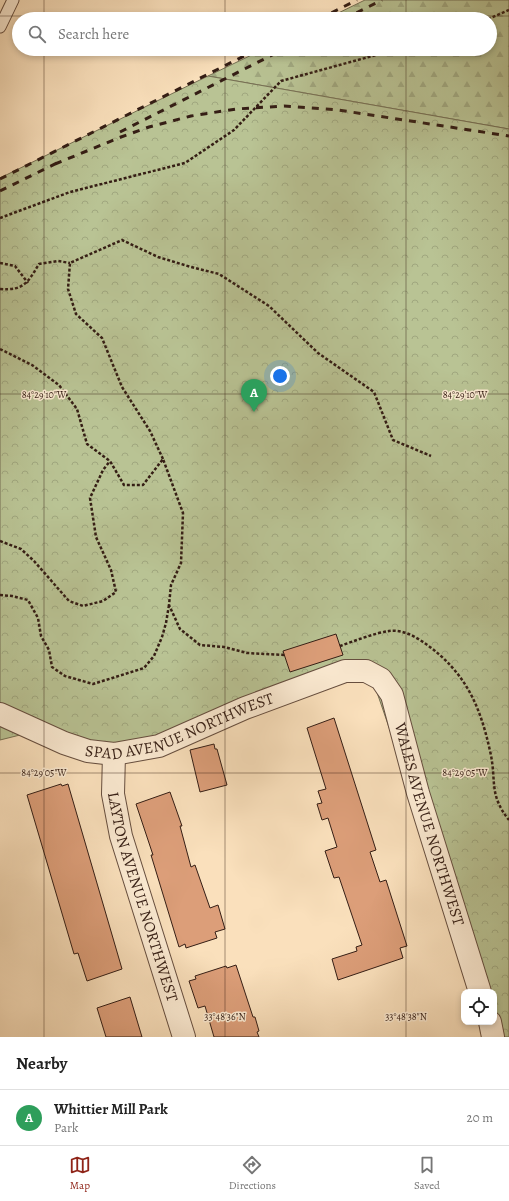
<!DOCTYPE html>
<html lang="en">
<head>
<meta charset="utf-8">
<style>
	:root { --surface:#fff; --page:#f2f2f2; --text:#222; --muted:#767676; --line:#e0e0e0; --accent:#8f2418 }
	body { margin:0; font-family:Alegreya,serif; background:var(--page); color:var(--text) }
	.controls { position:absolute; right:12px; bottom:12px; display:grid; overflow:hidden; border-radius:8px; box-shadow:0 2px 6px #0003 }
	.controls button { width:36px; height:36px; display:grid; place-items:center; padding:0; border:0; border-bottom:1px solid var(--line); background:var(--surface); color:var(--text); font:20px sans-serif }
	.you { position:absolute; left:280px; top:376px; width:14px; height:14px; margin:-10px; border:3px solid #fff; border-radius:50%; background:#1a73e8; box-shadow:0 0 0 6px #1a73e833 }
	.badge { display:grid; place-items:center; width:26px; height:26px; border-radius:50%; background:var(--accent); color:#fff; font-size:13px; font-weight:700 }
	.pin { position:absolute; translate:-50% -33px; filter:drop-shadow(0 1px 2px #0008) }
	.pin::after { content:''; position:absolute; top:21px; width:14px; height:12px; background:inherit; clip-path:polygon(0 0,100% 0,50% 100%) }
	.list { margin:0; padding:0; list-style:none }
	h2 { display:flex; justify-content:space-between; align-items:center; height:52px; margin:0; padding:0 16px; font-size:17px }
	h2 small { font-size:13px; font-weight:400; color:var(--muted) }
	.list li { display:grid; grid-template-columns:26px 1fr auto; gap:12px; align-items:center; box-sizing:border-box; height:56px; padding:0 16px; border-top:1px solid var(--line) }
	.list b { display:block; font-size:15px; white-space:nowrap }
	.list p { margin:0; font-size:13px; white-space:nowrap; color:var(--muted) }
	.list em { font-size:13px; font-style:normal; color:var(--muted) }
	.icon { flex:none; width:22px; height:22px; fill:none; stroke:currentColor; stroke-width:2; stroke-linecap:round; stroke-linejoin:round }
	.map { position:relative; flex:none; width:509px; height:1037px; overflow:hidden }
	.search { position:absolute; background:var(--surface); box-shadow:0 2px 6px #0003; left:12px; right:12px; top:12px; height:44px; display:flex; align-items:center; gap:10px; box-sizing:border-box; padding:0 14px; border-radius:22px; color:var(--muted); font-size:15px }
	.sheet { height:108px; background:var(--surface) }
	nav { display:flex; justify-content:space-around; align-items:center; box-sizing:border-box; height:56px; border-top:1px solid var(--line); background:var(--surface); font-size:11px; color:var(--muted) }
	nav a { display:grid; justify-items:center; gap:2px }
	nav .on { color:var(--accent) }
	.map>svg:first-child { display:block }
	.forest { fill:url(#forest-firs); stroke:#777054 }
	.park { fill:url(#park-crowns); stroke:#777054 }
	.building { fill:#dc9e79; stroke:#351e15 }
	.lines { fill:none; stroke-linecap:round; stroke-linejoin:round }
	.lane-casing { stroke:#664e3f; stroke-width:13 }
	.street-casing { stroke:#664e3f; stroke-width:24 }
	.path { stroke:#351e15; stroke-width:2.5; stroke-dasharray:3 2; stroke-linecap:butt }
	.lane { stroke:#fcebd3; stroke-width:11 }
	.street { stroke:#fcebd3; stroke-width:22 }
	.rail { stroke:#351e15; stroke-width:3; stroke-dasharray:7 7; stroke-linecap:butt }
	.ticks { fill:none; stroke:#351e15; stroke-width:1; stroke-opacity:0.45 }
	.labels { text-anchor:middle; dominant-baseline:central; stroke-width:3; stroke-linejoin:round; paint-order:stroke }
	.street-label { font-size:16px; fill:#351e15; stroke:#fcebd3 }
	.ticks-label { font-size:10px; text-anchor:middle; fill:#351e15; stroke:#fcebd3; stroke-width:3; stroke-linejoin:round; paint-order:stroke }
</style>
</head>
<body>
<div class="map">
<svg width="509" height="1037" viewBox="0 0 509 1037">
	<defs>
		<pattern id="forest-firs" width="22" height="20" patternUnits="userSpaceOnUse"><rect width="22" height="20" fill="#b9c394"/><path d="M5 1l3.5 6h-7zM16 11l3.5 6h-7z" fill="#a0a77f"/></pattern>
		<pattern id="park-crowns" width="20" height="18" patternUnits="userSpaceOnUse"><rect width="20" height="18" fill="#b9c394"/><path d="M2 6a3 3 0 1 1 6 0M12 15a3 3 0 1 1 6 0" fill="none" stroke="#a0a77f"/></pattern>
	</defs>
	<rect width="100%" height="100%" fill="#fae0bc"/>
	<filter id="stains"><feTurbulence type="fractalNoise" baseFrequency=".005" numOctaves="4"/><feColorMatrix values="0 0 0 0 .2 0 0 0 0 .09 0 0 0 0 .02 0 0 0 .5 -.17"/></filter>
	<radialGradient id="worn" r=".72"><stop offset=".6" stop-color="#630" stop-opacity="0"/><stop offset="1" stop-color="#630" stop-opacity=".3"/></radialGradient>
	<path class="forest" d="M365,0H509V129L208,76L264,49H490V19H326Z"/>
	<path class="park" d="M208,76L509,129V1037H495L494,992H480L371,675L360,671L114,754L36,731L0,740V178Z"/>
	<path class="building" d="M336,634L343,655L290,672L283,651Z
		M334,718L376,850L370,852L380,882L386,880L407,946L400,948L403,958L338,980L332,959L357,951L356,947L362,945L339,877L334,878L325,851L337,847L328,818L322,820L317,804L322,803L318,791L326,789L307,728Z
		M214,744L215,749H217L227,785L200,792L190,750Z
		M61,784L62,786L68,784L122,969L87,981L78,953L74,954L27,795Z
		M170,792L182,826H180L191,867L195,865L210,908L218,905L225,929L215,932L217,938L186,948L185,944L179,947L151,855H153L136,804Z
		M236,965L253,1017H255L259,1031L257,1032L259,1037H214L205,1006L198,1008L189,981L196,979L195,976L226,966L227,968Z
		M130,997L142,1037H106L97,1008Z"/>
	<g class="lines">
		<g class="lane-casing">
			<path id="lane" d="M0,27L13,0"/>
		</g>
		<g class="street-casing">
			<g id="street">
				<path id="s1" d="M0,714L64,743L88,751L114,754L159,746L245,708L345,671H366L381,679L392,695L418,793L480,992"/>
				<path id="s2" d="M114,754L113,794L121,836L184,1037"/>
				<path d="M490,1022L493,1037"/>
			</g>
		</g>
		<path class="path" d="M488,19L509,10
			M0,218L70,192L185,163L234,130L281,81L398,49
			M0,263L15,266L28,283
			M0,289C24,291 28,282 39,264L58,261L70,263
			M0,349L32,365L59,385L77,409L87,444L110,461L124,485H143L163,459L183,513L181,563L171,585L169,605L180,629L200,645L224,647L247,653L285,655
			M163,459L150,431L122,387L102,338L76,314L68,289L70,263L122,240L158,257L191,267L219,274L269,306L318,353L374,392L393,440L431,456
			M0,541L21,549L34,561L69,601L83,606L103,601L116,592L111,570L96,537L90,498L103,470L110,461
			M0,595L12,596L28,600L38,618L41,636L49,650L52,667L65,676L93,684L144,668L154,656L162,637L166,623L169,605
			M340,646C354,641 375,633 389,631C403,629 416,637 426,644C465,672 480,705 490,751C497,780 488,794 509,820"/>
		<use href="#lane" class="lane"/>
		<use href="#street" class="street"/>
		<path class="rail" d="M319,19L357,0
			M344,19L382,0
			M120,132L284,49
			M55,164L121,137L149,127L191,116L236,109L284,106L338,110L509,136
			M0,179L258,49
			M0,191L59,162"/>
	</g>
	<path class="ticks" d="M44,0V19M225,0V19M406,0V19M0,16H509M44,49V1037M225,49V1037M406,49V1037M0,394H509M0,773H509"/>
	<g class="labels">
		<g class="street-label">
			<text stroke="none"><textPath href="#s1" startOffset="192">SPAD AVENUE NORTHWEST</textPath></text>
			<text stroke="none"><textPath href="#s1" startOffset="560">WALES AVENUE NORTHWEST</textPath></text>
			<text stroke="none"><textPath href="#s2" startOffset="147">LAYTON AVENUE NORTHWEST</textPath></text>
		</g>
	</g>
	<g class="ticks-label">
		<text x="44" y="398">84°29'10"W</text>
		<text x="465" y="398">84°29'10"W</text>
		<text x="465" y="776">84°29'05"W</text>
		<text x="44" y="776">84°29'05"W</text>
		<text x="225" y="1020">33°48'36"N</text>
		<text x="406" y="1020">33°48'38"N</text>
	</g>
	<rect width="100%" height="100%" filter="url(#stains)"/>
	<rect width="100%" height="100%" fill="url(#worn)"/>
</svg>
<div class="controls">
<button><svg class="icon" aria-label="locate" viewBox="0 0 24 24"><circle cx="12" cy="12" r="6"/><path d="M12 2v4M12 18v4M2 12h4M18 12h4"/></svg></button>
</div>
<div class="you"></div>
<div class="pin badge" style="left:254px;top:412px;background:#2e9e5b">A</div>
<div class="search"><svg class="icon" aria-label="search" viewBox="0 0 24 24"><circle cx="10" cy="10" r="6"/><path d="M15 15l6 6"/></svg>Search here</div>
</div>
<section class="sheet">
<h2>Nearby<small></small></h2>
<ul class="list">
<li><span class="badge" style="background:#2e9e5b">A</span><div><b>Whittier Mill Park</b><p>Park</p></div><em>20 m</em></li>
</ul>
</section>
<nav>
<a class="on"><svg class="icon" aria-label="map" viewBox="0 0 24 24"><path d="M3 6l6-2 6 2 6-2v14l-6 2-6-2-6 2zM9 4v14M15 6v14"/></svg>Map</a>
<a><svg class="icon" aria-label="directions" viewBox="0 0 24 24"><path d="M12 3l9 9-9 9-9-9zM9 14v-3h6M13 9l2 2-2 2"/></svg>Directions</a>
<a><svg class="icon" aria-label="saved" viewBox="0 0 24 24"><path d="M7 4h10v16l-5-4-5 4z"/></svg>Saved</a>
</nav>
</body>
</html>
